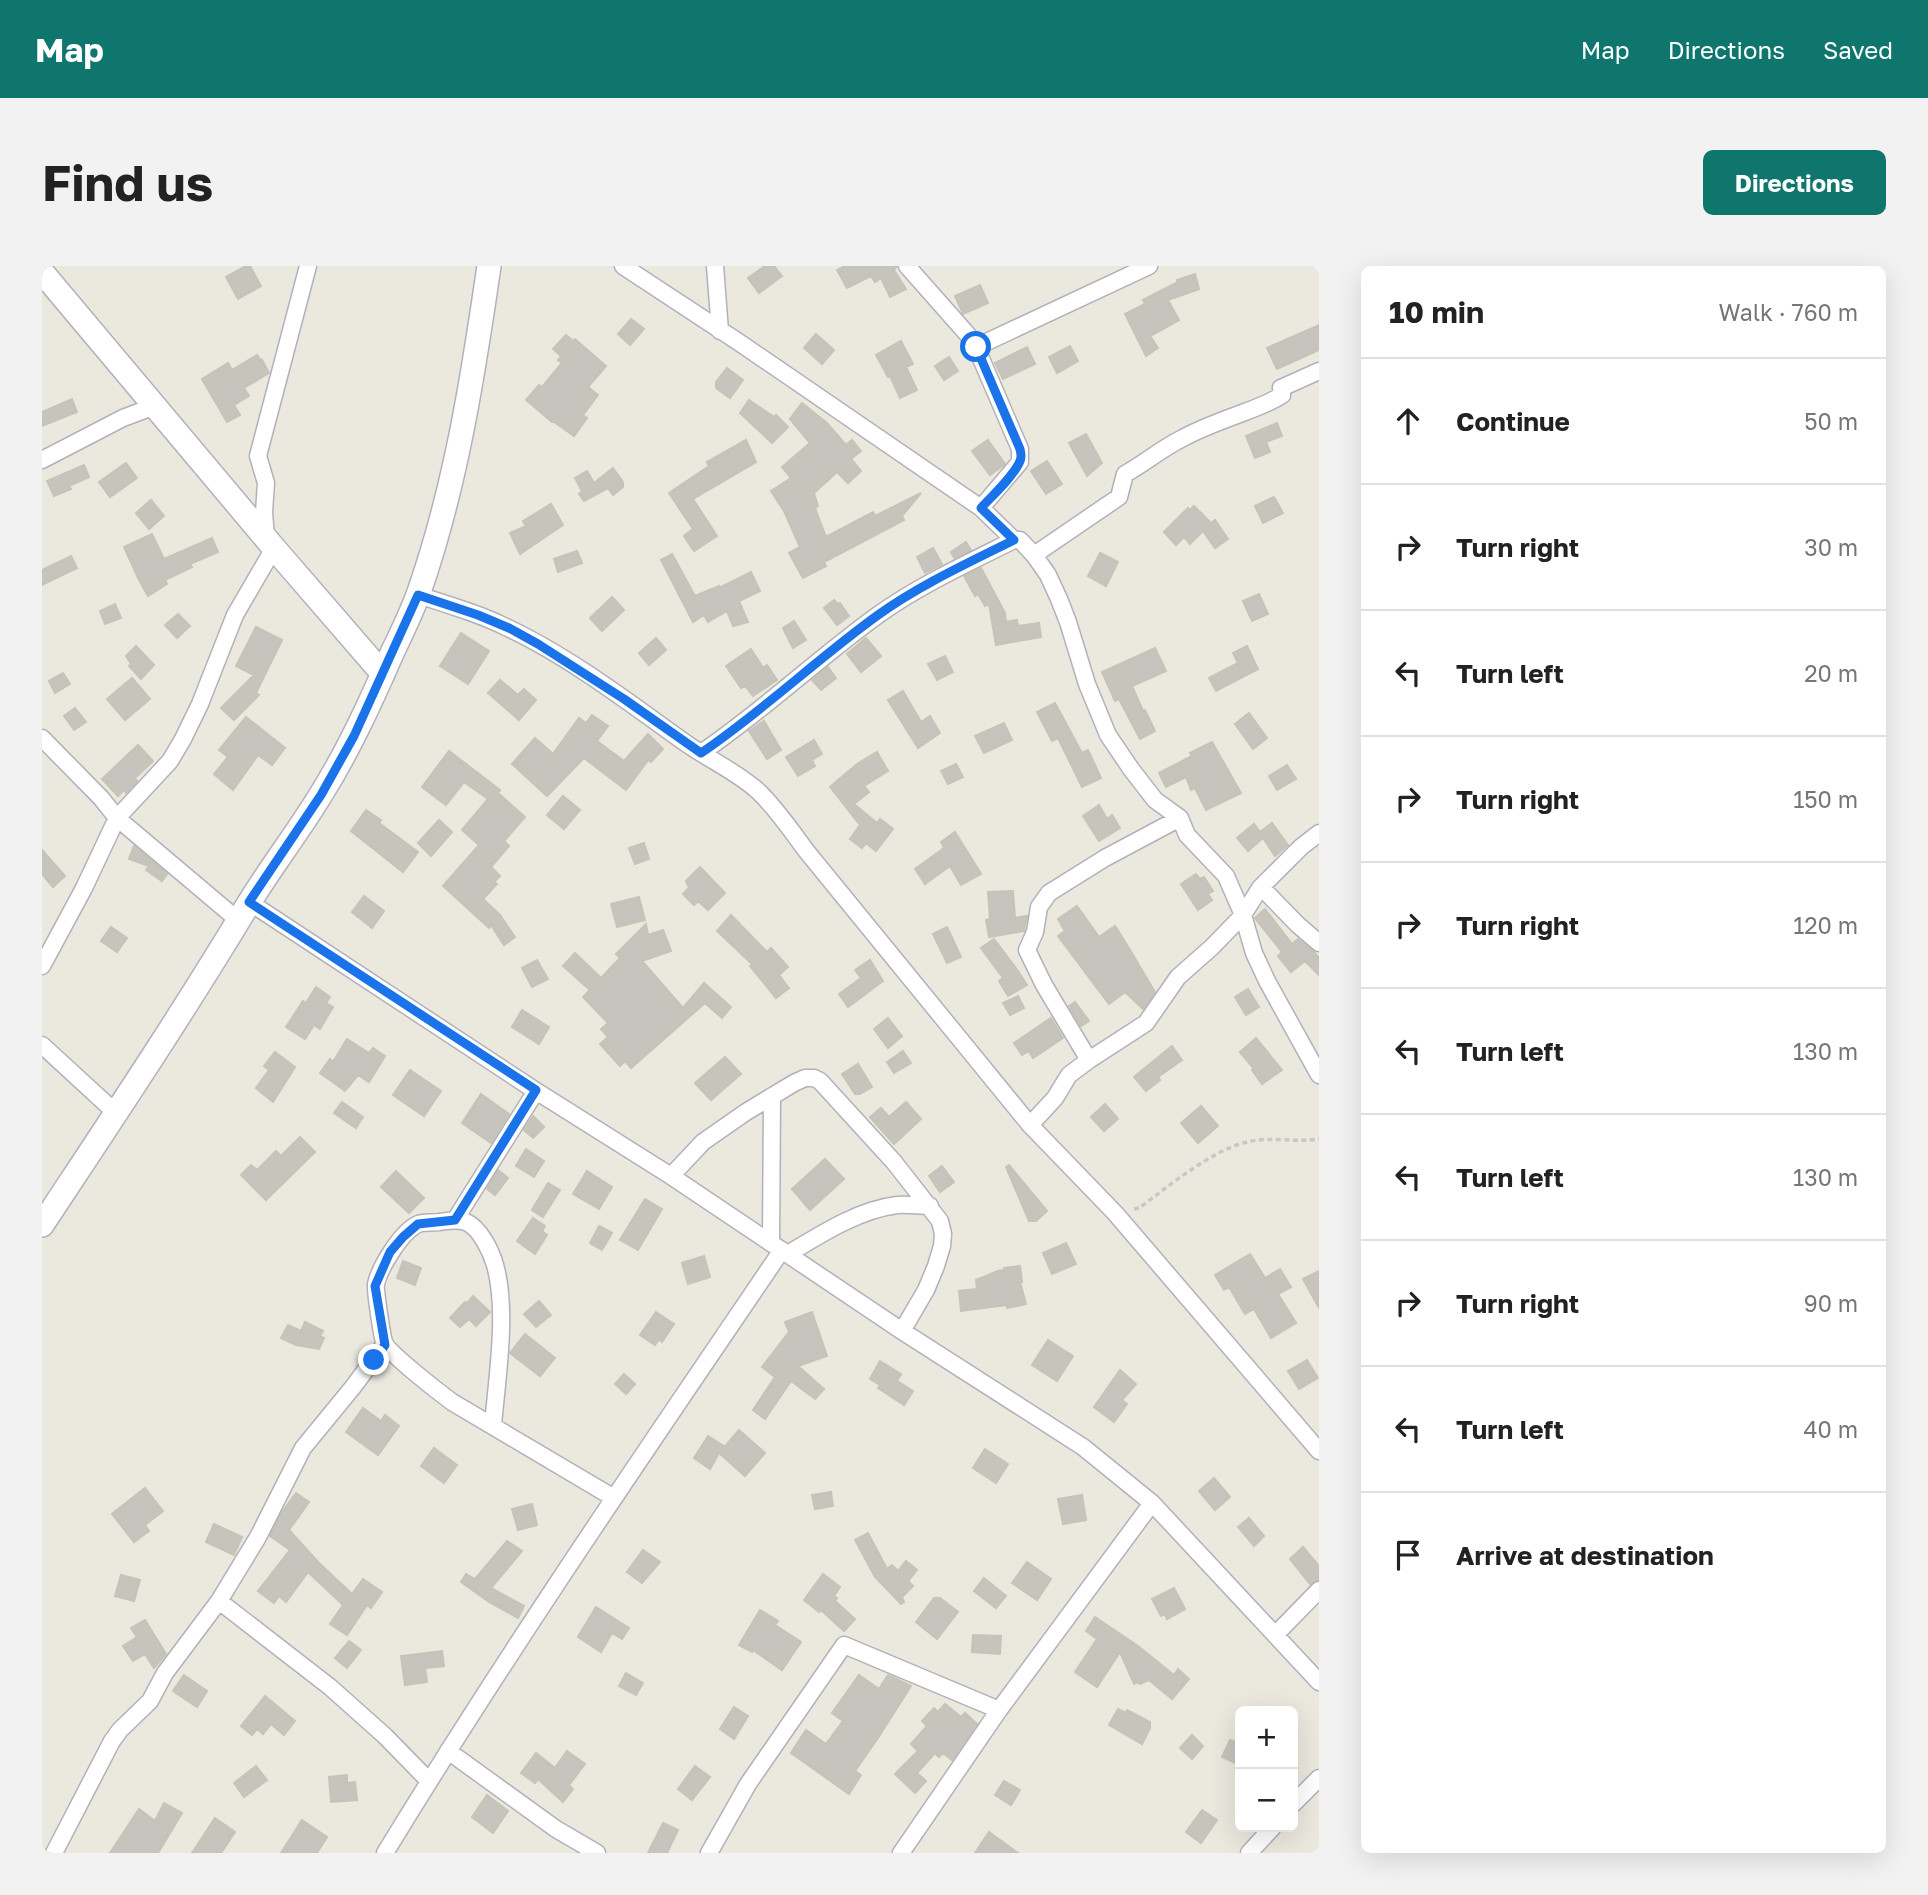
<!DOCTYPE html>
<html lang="en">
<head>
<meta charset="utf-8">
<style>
	:root { --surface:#fff; --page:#f2f2f2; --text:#222; --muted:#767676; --line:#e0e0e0; --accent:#0f766e }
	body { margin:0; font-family:"Golos Text",sans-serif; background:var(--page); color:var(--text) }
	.controls { position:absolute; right:21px; bottom:21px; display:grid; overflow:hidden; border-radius:10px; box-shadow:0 7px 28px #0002 }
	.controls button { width:63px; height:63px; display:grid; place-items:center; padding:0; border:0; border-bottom:2px solid var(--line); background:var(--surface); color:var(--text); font:35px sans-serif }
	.stop { position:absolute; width:21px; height:21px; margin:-16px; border:5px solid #1a73e8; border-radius:50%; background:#fff }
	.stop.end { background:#1a73e8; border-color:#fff; box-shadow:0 2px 7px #0008 }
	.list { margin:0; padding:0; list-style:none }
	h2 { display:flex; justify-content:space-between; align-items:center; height:91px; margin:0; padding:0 28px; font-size:30px }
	h2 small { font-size:23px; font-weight:400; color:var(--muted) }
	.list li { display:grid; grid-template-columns:46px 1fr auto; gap:21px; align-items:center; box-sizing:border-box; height:126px; padding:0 28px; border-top:2px solid var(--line) }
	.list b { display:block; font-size:26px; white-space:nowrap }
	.list em { font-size:23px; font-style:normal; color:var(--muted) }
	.icon { flex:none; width:38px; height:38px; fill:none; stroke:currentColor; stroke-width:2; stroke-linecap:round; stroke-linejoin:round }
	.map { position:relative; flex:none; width:1277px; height:1587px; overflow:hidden; border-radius:10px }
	header { display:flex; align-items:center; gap:42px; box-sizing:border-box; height:98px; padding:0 35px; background:var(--accent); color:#fff }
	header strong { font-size:33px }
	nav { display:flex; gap:38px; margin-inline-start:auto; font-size:24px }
	.intro { display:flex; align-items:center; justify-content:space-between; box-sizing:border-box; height:168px; padding:0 42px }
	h1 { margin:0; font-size:49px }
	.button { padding:18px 32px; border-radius:10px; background:var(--accent); color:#fff; font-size:24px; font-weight:700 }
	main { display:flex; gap:42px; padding:0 42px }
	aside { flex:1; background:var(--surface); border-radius:10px; box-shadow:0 7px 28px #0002 }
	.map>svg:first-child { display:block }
	.building { fill:#c7c4bd; stroke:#c6c3b7; stroke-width:2 }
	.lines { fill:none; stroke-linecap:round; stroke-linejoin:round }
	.street-casing { stroke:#b1b1bd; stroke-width:19 }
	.secondary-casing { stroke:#b1b1bd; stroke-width:26 }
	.path { stroke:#c8c8c8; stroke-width:3.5; stroke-dasharray:5 3.5; stroke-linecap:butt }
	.street { stroke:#fff; stroke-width:16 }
	.secondary { stroke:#fff; stroke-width:23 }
	.route { stroke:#1a73e8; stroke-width:9 }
</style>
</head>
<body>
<header>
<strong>Map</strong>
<nav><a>Map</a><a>Directions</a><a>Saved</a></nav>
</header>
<div class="intro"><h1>Find us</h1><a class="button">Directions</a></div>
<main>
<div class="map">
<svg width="1277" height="1587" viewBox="0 0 1277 1587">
	<rect width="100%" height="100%" fill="#ebe8de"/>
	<path class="building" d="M204,0H208L219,20L196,33L184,11Z
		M723,0H732L740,10L717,27L706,12Z
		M803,0H855L852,4L864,23L848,31L839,12L833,16L829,10L805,22L795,4Z
		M1153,8L1157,23L1126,34L1137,54L1108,70L1116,82L1104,90L1083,48L1103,38L1101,34L1136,16L1135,14Z
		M938,19L946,37L921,48L913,30Z
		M589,53L602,63L588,79L576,68Z
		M1277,59V84L1235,103L1225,82Z
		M774,68L792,84L780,98L762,82Z
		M524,69L531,75L533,73L564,100L546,121L556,129L541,149L545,152L532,170L511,155L510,156L484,134L497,119L500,121L520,97L516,94L519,90L511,83Z
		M859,75L871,98L864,101L875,124L858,132L848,110L846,111L834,89Z
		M1028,80L1036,95L1015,107L1007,91Z
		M985,81L993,98L961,113L953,97Z
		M215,89L219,95L220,94L227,107L202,122L207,130L192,139L198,149L185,156L160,113L186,97L190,104Z
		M907,91L916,105L902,114L893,100Z
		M685,102L701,114L688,132L674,122V116Z
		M30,133L35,146L0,160V146Z
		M707,134L732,151L734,149L746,161L730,177L698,147Z
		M760,137L785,157L804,179L810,174L819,185L809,193L819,205L806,217L795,206L772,227L776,240L773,242L784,271L831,246L833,250L879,227L860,250L862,254L782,296L784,300L761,312L747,287L758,281L742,245L729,225L749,212L740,201L768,177L748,153Z
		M1235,157L1240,170L1224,176L1228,186L1213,192L1204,170Z
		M1044,168L1060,197L1045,210L1027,177Z
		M704,174L714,196L651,233L675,270L652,285L642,270L651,263L627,227L667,200L665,196Z
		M946,174L963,198L948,209L930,185Z
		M1005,195L1020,218L1004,228L989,205Z
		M84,197L95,212L68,231L57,216Z
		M42,199L47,211L27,220L29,223L12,230L5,215Z
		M571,202L581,216V221L571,229L566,222L542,235L537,228L540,225L533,212L545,205L552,217Z
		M1232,231L1241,247L1221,257L1213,240Z
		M109,234L122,250L107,263L94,247Z
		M509,238L521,259L478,288L468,267L484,260L481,255Z
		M1152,240L1169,257L1173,254L1186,273L1173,282L1161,265L1148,278L1142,271L1134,279L1122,266L1146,242L1148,244Z
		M110,268L122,293L170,272L176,286L148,298L150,301L123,314L125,318L106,330L96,312L82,281Z
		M924,276L929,284L912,292L909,286Z
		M891,282L900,298L883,307L875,291Z
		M535,285L540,297L516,306L512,293Z
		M1058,287L1076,296L1064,320L1046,310Z
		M630,288L653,330L677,320V322L709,306L718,325L697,335L706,356L691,360L685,345L666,356L662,349L651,356L619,294Z
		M29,290L35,302L0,319V304Z
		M939,302L963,347L964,356L975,354L976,360L997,357L999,371L954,379L947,338L943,340L936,328L933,330L922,310Z
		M1217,328L1226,348L1210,355L1201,335Z
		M570,331L582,344L560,365L548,352Z
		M792,334L796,338L798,337L807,350L795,359L782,342Z
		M73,338L79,352L63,358L58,345Z
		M136,348L148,360L135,372L123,359Z
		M752,355L764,374L751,382L741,362Z
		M214,361L240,374L214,427L217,429L192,454L179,442L212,409L194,400Z
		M419,367L447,385L426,418L398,400Z
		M614,372L624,384L607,399L597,387Z
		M824,372L839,390L819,406L805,388Z
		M94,380L112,399L99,413L87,400L89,398L84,390Z
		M1205,380L1216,403L1174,425L1167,412L1196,397L1191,387Z
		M1113,382L1124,405L1090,420L1101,445L1103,444L1113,465L1098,473L1077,433L1073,435L1060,406Z
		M709,383L721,402L725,399L735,414L711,430L703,420L699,422L684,400Z
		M903,390L911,406L895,414L886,398Z
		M786,401L794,412L779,424L770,414Z
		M21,407L28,418L13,427L7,415Z
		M90,412L108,433L83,454L65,433Z
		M458,414L476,429L482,423L494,434L477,454L446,427Z
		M861,425L879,456L888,450L898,467L876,482L846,434Z
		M1013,437L1040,487L1046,484L1059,512L1040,521L1016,472L1010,475L995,446Z
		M33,442L44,456L32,464L22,450Z
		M1207,447L1225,472L1211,483L1193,458Z
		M550,449L566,460L555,475L582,495L606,468L621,483L609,496L606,494L584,524L542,492L505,530L470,498L493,472L511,488L537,452L544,457Z
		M204,451L243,482L230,499L216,489L191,524L172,508L186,491L177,484Z
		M722,455L739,484L725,493L707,465Z
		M962,457L970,474L942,487L933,470Z
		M772,474L780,488L770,494L773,500L756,510L744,491Z
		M1170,476L1199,527L1164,544L1153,522L1149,524L1144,511L1124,521L1117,507L1150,490L1148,487Z
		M96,479L111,495L93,512L95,515L84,527L82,524L76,530L60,513Z
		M407,485L458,524L456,527L483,551L462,575L467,580L449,601L458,610L452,616L455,618L441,633L458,649L473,671L462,679L449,659L447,662L401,620L437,579L420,564L446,533L422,516L404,539L380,521Z
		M835,486L846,505L822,520L827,526L812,538L835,557L838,553L851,563L834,585L824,577L820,582L808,573L818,559L788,521L815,498Z
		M914,498L921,511L906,518L899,505Z
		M1245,499L1254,513L1235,524L1227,510Z
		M521,530L538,544L522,563L505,549Z
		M1057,539L1065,553L1070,549L1078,562L1057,575L1041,550Z
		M324,544L339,554L337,557L376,586L361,606L309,565Z
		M397,554L410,566L389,590L376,577Z
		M1230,557L1246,579L1233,590L1221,572L1206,585L1195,572L1212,558L1218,566Z
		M913,566L939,608L919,619L908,600L883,618L873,603L902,582L899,576Z
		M602,577L607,593L593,598L587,582Z
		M92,580L125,608L120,615L104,604L107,600L87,593Z
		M0,584L23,610L11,621L0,608Z
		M658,601L683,627L666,644L656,635L652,639L641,628L647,622L644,615Z
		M1154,608L1158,613L1162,611L1171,625L1166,628L1170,634L1156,644L1139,618Z
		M971,625L973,652L985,650L982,665L947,671L944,654L948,653L946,626Z
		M322,630L342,645L330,662L310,646Z
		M597,631L603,654L575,661L569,638Z
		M1035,640L1057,671L1073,660L1079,669L1113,726L1101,743L1083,726L1067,738L1016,670L1023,665L1016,653Z
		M1223,643L1250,678L1256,673L1272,686L1277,692V709L1263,695L1249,706L1236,690L1240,686L1213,652Z
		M689,649L725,686L729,682L746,701L737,709L747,722L734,732L708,700L710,698L675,665Z
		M604,658L606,669L621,664L629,685L600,695L641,742L662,717L689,741L680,752L663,737L589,802L583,795L578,800L558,778L566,771L559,763L566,757L541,731L548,724L521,700L533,687L559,712L578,692L574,688Z
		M69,661L85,672L75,686L59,675Z
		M905,661L919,691L905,697L891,668Z
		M952,673L976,705L985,719L966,730L957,715L961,712L939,682Z
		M495,694L506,713L490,721L480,702Z
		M828,694L841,715L806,741L797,728L819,712L813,704Z
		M274,721L288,731L284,737L291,741L278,763L272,759L263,773L244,761L261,735L264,737Z
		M1206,723L1217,741L1204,749L1193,731Z
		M976,730L982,742L968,749L961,737Z
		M1033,736L1047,755L1039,760L1027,740Z
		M480,744L507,761L497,778L470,761Z
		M846,752L860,770L846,782L832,763Z
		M1009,752L1021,772L991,792L987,785L980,789L972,777Z
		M1214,772L1240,804L1220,818L1210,804L1212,803L1198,786Z
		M305,773L327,787L331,782L343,790L327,816L316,809L303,825L278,807L288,793L291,796Z
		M1130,780L1140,794L1116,811L1118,814L1104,825L1092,811Z
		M861,785L869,797L852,807L845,796Z
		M233,786L253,801L231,836L214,822L227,804L222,800Z
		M683,791L699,808L669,834L653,817Z
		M816,798L830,821L818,828H813L800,808Z
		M368,804L399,825L382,850L351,829Z
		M439,828L467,848L449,877L420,857Z
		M300,836L321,851L314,862L292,847Z
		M864,836L879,853L852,878L828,851L839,842L847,851Z
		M1063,838L1076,853L1062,865L1049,851Z
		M1159,840L1176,860L1156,877L1139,857Z
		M491,850L502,861L491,872L482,864Z
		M258,871L273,886L224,934L199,909L209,899L215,904L234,885L239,890Z
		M484,883L502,895L492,911L474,900Z
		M783,893L802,913L768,944L750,923Z
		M967,899L1005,945L994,955H987L964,901Z
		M900,900L912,916L898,926L887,910Z
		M456,904L466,912L453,929L445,923Z
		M354,905L382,932L367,947L339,921Z
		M545,905L570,921L557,943L531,928Z
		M506,917L518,924L501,951L490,944Z
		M603,933L620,943L596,984L578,974Z
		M491,952L503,960L500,965L505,969L493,988L475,975Z
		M557,960L570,967L560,984L548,977Z
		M1024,977L1034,998L1010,1008L1001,987Z
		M1208,988L1223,1012L1238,1003L1249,1021L1236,1028L1254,1057L1229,1072L1212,1043L1203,1048L1187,1021L1182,1024L1173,1009Z
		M662,990L668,1011L646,1018L640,997Z
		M361,995L379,1002L373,1019L355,1012Z
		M978,1000L980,1016H978L984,1038L965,1042V1039L919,1045L917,1025L935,1023L934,1014L956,1005L963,1004L962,1002Z
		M1277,1005V1042L1261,1013Z
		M431,1030L448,1046L434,1060L427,1053L418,1061L408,1052L423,1036L425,1037Z
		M497,1035L509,1049L494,1061L482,1048Z
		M614,1046L632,1058L620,1076L617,1073L613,1079L598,1069Z
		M770,1046L785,1090L756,1100L782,1123L773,1133L749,1115L723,1153L711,1144L733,1111L720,1101L747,1066L743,1056Z
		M263,1056L281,1065L278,1070L282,1072L277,1083L254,1079L239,1072L246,1059L259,1065Z
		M483,1068L513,1092L498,1110L468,1087Z
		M1006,1074L1031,1090L1015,1115L990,1099Z
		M1265,1094L1276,1112L1257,1123L1246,1105Z
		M838,1095L859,1108L855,1115L871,1125L862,1139L836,1122L838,1119L828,1113Z
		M1078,1104L1094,1118L1080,1134L1085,1138L1072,1156L1052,1141Z
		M582,1108L593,1118L584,1128L573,1118Z
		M321,1142L339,1155L343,1149L357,1160L336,1189L304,1166Z
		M697,1164L723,1187L703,1210L677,1187L668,1203L652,1192L666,1170L682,1180L680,1184Z
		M392,1182L415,1199L402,1217L379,1200Z
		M943,1183L966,1198L954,1217L931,1202Z
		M1172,1212L1188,1231L1173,1244L1157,1225Z
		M103,1222L121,1245L103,1259L107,1265L92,1276L70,1248Z
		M789,1226L791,1240L773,1243L770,1229Z
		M254,1227L267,1236L247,1264L277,1297L310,1328L321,1313L340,1326L329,1342L325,1339L305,1369L288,1358L301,1339L266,1306L244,1336L237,1330L232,1337L216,1325L248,1284L228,1270L240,1246Z
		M1040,1229L1044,1254L1021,1258L1016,1233Z
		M490,1238L495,1259L476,1264L470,1243Z
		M1207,1252L1222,1270L1212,1280L1196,1261Z
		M172,1258L200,1271L192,1289L164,1276Z
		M826,1267L845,1303L850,1299L856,1305L864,1295L875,1304L866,1315L871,1320L860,1331L862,1336L859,1338L833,1311L813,1274Z
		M465,1275L480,1285L449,1322L482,1340L476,1352L447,1336L419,1316L424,1308L433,1313Z
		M1261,1281L1277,1300V1314L1268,1318L1248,1293Z
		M601,1284L618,1296L600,1317L585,1306Z
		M985,1296L1009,1313L995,1334L970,1317Z
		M781,1308L798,1321L792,1330L795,1332L793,1335L813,1353L802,1365L779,1344L777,1346L762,1334Z
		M79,1309L98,1314L92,1335L73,1330Z
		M942,1312L964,1330L954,1342L932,1325Z
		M1132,1322L1143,1343L1125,1353L1123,1348L1119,1350L1110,1333Z
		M892,1332H898L916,1346L895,1373L874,1356Z
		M554,1341L587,1362L580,1373L570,1367L559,1386L536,1371Z
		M718,1344L736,1355L733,1359L759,1376L740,1404L711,1384L710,1386L697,1379Z
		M1053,1351L1096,1380L1132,1409L1136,1403L1147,1413L1130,1433L1107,1414L1098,1418L1096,1416L1092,1418L1078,1386L1055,1421L1033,1406L1055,1373L1044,1365Z
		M103,1354L124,1388L112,1402L103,1388L91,1395L81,1380L95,1371L89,1362Z
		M931,1369L959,1370L958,1388L930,1386Z
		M307,1375L319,1384L305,1402L293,1392Z
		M400,1385L402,1400L383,1402L385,1416L363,1419L359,1390Z
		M584,1407L601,1417L594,1429L577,1420Z
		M142,1409L165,1425L155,1441L131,1425Z
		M817,1409L837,1423L846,1409L869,1420L836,1472L813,1505L819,1509L807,1528L749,1487L764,1464L784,1478L801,1455L790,1447Z
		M223,1430L253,1455L242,1469L229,1458L221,1468L215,1463L210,1469L199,1460Z
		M903,1438L919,1451L923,1447L935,1458L910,1494L901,1487L897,1491L893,1487L875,1507L884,1515L873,1527L853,1508L876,1485L869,1478L885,1460L880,1455L892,1442L896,1446Z
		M692,1441L706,1450L692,1473L678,1463Z
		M1076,1443L1084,1447L1085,1444L1108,1456V1462L1100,1478L1067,1459Z
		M1150,1469L1161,1480L1150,1493L1138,1482Z
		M1188,1474L1198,1478V1499L1180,1491Z
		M525,1485L543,1498L527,1519L531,1523L521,1536L496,1513L493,1517L479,1507L494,1487L513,1502Z
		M214,1500L225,1514L202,1531L192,1517Z
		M653,1500L668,1511L650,1534L636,1523Z
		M305,1509V1517L313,1516L315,1534L289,1536L287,1511Z
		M962,1515L978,1524L969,1539L953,1529Z
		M445,1529L466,1545L451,1567L430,1551Z
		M122,1537L140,1547L116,1587H68L97,1543L113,1555Z
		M1160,1544L1175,1554L1159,1577L1144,1566Z
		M173,1552L193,1566L179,1587H150Z
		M260,1554L285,1571L275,1587H239Z
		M621,1557L636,1564L625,1587H606Z
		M947,1566L976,1587H933Z"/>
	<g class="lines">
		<g class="street-casing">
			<path id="street" d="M581,0L698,77L939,242L972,274H978L992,289L1006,309L1017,333L1026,356L1045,418L1066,469L1089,503L1113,534L1138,552L1145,569L1184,610L1201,649L1212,687L1225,715L1277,809
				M673,0L678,65
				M865,0L926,69L934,81L978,183V196L939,242
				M934,81L1107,0
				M0,194L81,152L113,140
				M224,272L222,246L224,217L216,190L266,0
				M992,289L1077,231L1083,208C1103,197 1119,183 1139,173C1157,163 1176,156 1195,149C1211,143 1226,138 1240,129L1239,122L1277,105
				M376,329C407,339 438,348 466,362C528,391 590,439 645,478C668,494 695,506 716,525C735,543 750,566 766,587L988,859L1073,947L1277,1185
				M0,472L59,532L75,552L197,655
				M659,487C721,445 775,393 836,349C878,319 926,297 972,274
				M1218,622L1223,625L1256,659L1277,677
				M207,636L494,825L629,910L860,1065L1041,1181L1110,1237L1277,1416
				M0,700L42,622L75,552L128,495L141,473L158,438L193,349L232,282
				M0,779L74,847
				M1047,794L1002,719L985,684L993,666L997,641L1007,627L1063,592L1138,552
				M988,859L1013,832L1027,809L1047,794L1104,757L1136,711L1170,681L1201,649L1218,622L1259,581L1277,567
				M629,910L661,876L704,846L752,817L763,812H772L778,815L852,896L898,955L901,968L900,980L894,1000L884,1024L860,1065
				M413,954L494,825
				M729,977L730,830
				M746,988C779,968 816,944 855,939C866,938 877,940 888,940
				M451,1159C455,1112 466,1044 453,999C449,985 438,962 424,956C416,953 405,955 397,956C391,957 381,956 376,958C359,966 338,1001 334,1018C333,1025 340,1069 342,1076C346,1087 398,1127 410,1136L572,1232
				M177,1335L288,1421L343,1470L387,1515
				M1234,1368L1277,1324
				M406,1485L514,1563L555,1587
				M1251,1538L1277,1512
				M12,1587L70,1475L78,1464L108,1435L123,1407L177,1335L216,1271L261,1182L311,1121L343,1078
				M343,1587C468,1382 605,1183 740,984
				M667,1587L706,1518L802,1379L957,1444
				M859,1587L957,1444L1110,1237
				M1207,1587L1231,1561"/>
		</g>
		<g class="secondary-casing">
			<path id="secondary" d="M0,6L232,282L341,408
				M0,959C70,853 141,747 207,637C229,601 256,566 278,530C307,484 329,435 351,385C360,366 370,346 377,326C414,220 431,110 447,0"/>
		</g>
		<path class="path" d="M1092,943L1097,942C1127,920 1170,884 1205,876C1228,870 1254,877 1277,873"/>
		<use href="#street" class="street"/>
		<use href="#secondary" class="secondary"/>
	</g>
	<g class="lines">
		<path class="route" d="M332,1094L343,1079L333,1020L348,986L361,971L376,958L413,954L494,824L207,636L279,529L312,470L376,329L436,349L467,362L496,378L582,433L659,487C721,445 775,393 836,349C878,319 926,297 972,274L939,242C950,230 972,210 978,195C980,191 979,188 978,183L934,81"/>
	</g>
</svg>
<div class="controls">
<button>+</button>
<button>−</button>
</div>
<div class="stop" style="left:934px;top:81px"></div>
<div class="stop end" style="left:332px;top:1094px"></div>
</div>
<aside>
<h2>10 min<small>Walk · 760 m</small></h2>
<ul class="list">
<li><svg class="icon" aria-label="ahead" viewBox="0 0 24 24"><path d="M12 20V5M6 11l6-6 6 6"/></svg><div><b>Continue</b></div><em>50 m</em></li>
<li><svg class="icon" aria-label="right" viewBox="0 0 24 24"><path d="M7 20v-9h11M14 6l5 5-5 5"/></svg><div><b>Turn right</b></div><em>30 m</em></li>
<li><svg class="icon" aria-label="left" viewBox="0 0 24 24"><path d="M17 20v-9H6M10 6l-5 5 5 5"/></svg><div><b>Turn left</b></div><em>20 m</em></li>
<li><svg class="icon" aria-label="right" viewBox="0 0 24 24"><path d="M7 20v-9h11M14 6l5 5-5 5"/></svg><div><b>Turn right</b></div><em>150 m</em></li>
<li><svg class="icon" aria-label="right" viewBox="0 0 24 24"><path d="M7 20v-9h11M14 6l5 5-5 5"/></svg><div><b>Turn right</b></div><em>120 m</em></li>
<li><svg class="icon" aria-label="left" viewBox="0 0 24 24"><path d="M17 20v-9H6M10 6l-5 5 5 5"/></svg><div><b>Turn left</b></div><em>130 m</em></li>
<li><svg class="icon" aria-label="left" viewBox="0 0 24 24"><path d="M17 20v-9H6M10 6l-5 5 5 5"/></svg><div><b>Turn left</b></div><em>130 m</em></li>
<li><svg class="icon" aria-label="right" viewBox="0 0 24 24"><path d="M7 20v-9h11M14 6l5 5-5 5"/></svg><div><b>Turn right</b></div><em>90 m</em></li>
<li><svg class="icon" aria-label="left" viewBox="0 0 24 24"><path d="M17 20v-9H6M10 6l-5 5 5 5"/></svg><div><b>Turn left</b></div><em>40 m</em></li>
<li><svg class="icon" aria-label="arrive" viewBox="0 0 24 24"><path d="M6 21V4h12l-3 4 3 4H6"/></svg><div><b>Arrive at destination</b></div></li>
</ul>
</aside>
</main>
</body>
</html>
